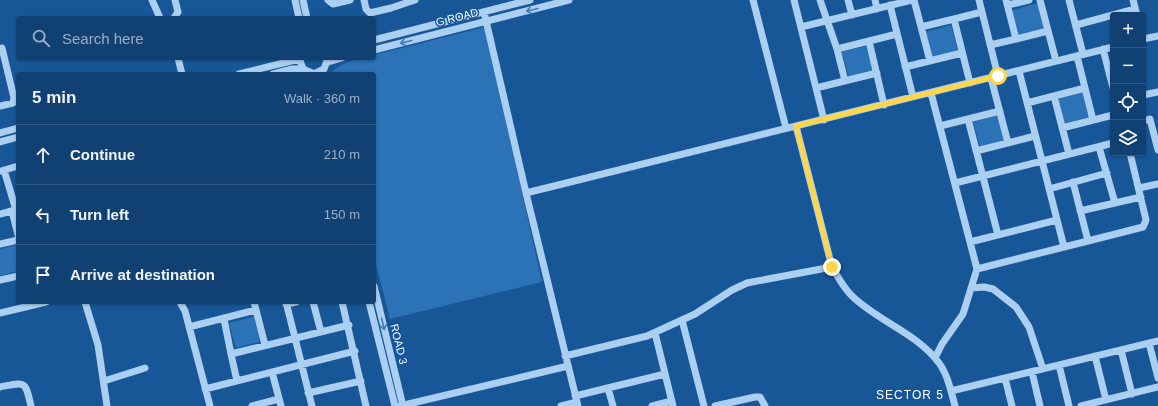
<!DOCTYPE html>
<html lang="en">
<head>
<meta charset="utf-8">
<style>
	:root { --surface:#114172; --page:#1e4c7a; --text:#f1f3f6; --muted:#9cafc4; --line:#305a84 }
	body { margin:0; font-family:Arial,sans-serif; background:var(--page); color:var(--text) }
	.controls { position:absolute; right:12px; top:12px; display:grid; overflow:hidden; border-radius:4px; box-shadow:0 1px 3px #0004 }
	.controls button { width:36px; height:36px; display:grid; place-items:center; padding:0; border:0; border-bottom:1px solid var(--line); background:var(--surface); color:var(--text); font:20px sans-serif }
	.stop { position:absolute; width:12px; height:12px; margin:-9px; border:3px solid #ffd54a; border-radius:50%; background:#fff }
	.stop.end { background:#ffd54a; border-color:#fff; box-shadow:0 1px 4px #0008 }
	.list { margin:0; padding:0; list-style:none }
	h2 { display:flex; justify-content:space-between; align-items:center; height:52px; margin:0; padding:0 16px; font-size:17px }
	h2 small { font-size:13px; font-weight:400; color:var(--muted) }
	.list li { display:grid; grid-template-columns:26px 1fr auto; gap:12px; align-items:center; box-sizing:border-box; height:60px; padding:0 16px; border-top:1px solid var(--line) }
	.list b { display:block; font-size:15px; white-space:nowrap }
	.list em { font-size:13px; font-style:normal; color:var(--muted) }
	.icon { flex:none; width:22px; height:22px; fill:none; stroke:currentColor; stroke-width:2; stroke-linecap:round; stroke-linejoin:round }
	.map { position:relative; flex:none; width:1158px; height:406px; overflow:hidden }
	.search { position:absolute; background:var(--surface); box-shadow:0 1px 3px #0004; left:16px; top:16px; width:360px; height:44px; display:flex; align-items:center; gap:10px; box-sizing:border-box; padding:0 14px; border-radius:4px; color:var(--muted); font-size:15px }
	.panel { position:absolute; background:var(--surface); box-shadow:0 1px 3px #0004; left:16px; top:72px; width:360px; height:232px; border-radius:4px }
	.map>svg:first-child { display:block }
	.green { fill:#2b72b6 }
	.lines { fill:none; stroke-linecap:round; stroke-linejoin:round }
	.minor { stroke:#abcff1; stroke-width:7 }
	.oneway { stroke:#437bb3 }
	.route { stroke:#ffd54a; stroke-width:5 }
	.labels { text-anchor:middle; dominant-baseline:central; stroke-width:3; stroke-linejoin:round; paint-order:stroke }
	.street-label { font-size:11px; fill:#fff; stroke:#175798 }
	.neighbourhood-label { font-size:12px; letter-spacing:1px; fill:#fff; stroke:#175798 }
</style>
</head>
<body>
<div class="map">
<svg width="1158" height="406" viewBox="0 0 1158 406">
	<rect width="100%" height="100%" fill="#175798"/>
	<path class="green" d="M1038,3L1045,29L1019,36L1012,10Z
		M951,25L958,51L932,58L925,32Z
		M485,27L542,282L390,319L374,257V74H329C344,62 354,58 374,58V55Z
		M867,46L874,71L849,78L842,52Z
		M1083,91L1090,117L1064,124L1058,98Z
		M998,115L1005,141L980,147L973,122Z
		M16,245L18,271L0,276V249Z
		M255,316L262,341L236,348L229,323Z"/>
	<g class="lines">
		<path class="minor" d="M152,0L160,18
			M295,0L299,18
			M303,0L307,18
			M328,0L333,4L350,0
			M364,0L366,9L370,13L391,8L415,0
			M753,0L786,128
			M794,0L824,120
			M820,0L837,49L845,81
			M848,0L852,15
			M875,0L877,9
			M914,0L930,61
			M979,0L998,76
			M1040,0L1056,61
			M1069,0L1083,54
			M1133,0L1137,15
			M890,5L913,97
			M1008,5L1029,0
			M484,12L526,193
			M174,18L178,12L175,0
			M1076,25L1135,9
			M801,27L912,0
			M921,27L954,19
			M1016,39L1048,31
			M1143,39L1158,36
			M374,40L530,0
			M990,45L1016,39L1006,0
			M837,49L869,41
			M1103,49L1113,88
			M374,50L569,0
			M1077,56L1085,88
			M178,58L182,74
			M299,58L303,69L314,74L324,69L328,58
			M328,62L342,58
			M905,67L962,53
			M1019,71L1064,247
			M239,74L299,59
			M273,74L292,69H303
			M991,78L1008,143
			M970,83L954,19L982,12
			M816,88L877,73
			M931,93L970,242
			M1143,95L1158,92
			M1054,96L1085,88L1093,120
			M1027,103L1054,96L1069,154
			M884,105L869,41L897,34
			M0,106L13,103L14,98L2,48
			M968,119L998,235
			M1143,121L1150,119L1158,150
			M796,126L832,267C838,277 843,287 851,295C877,321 917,333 939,363C948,375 951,392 955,406
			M940,126L1000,111
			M1062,128L1113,115
			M0,133L18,128
			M0,142L18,137
			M1099,147L1115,203
			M976,151L1035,136
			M4,170L16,210
			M1,171L18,166
			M1073,182L1088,241L1143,227L1146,220L1130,153
			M955,183L1113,143
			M1139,188L1158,184
			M1049,189L1107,173
			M12,211L18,235
			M1080,211L1141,197
			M0,214L15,210
			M1057,220L970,242L977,269L1088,241
			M0,244L18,240
			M0,280L18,276
			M374,286L403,406
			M971,288L984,287L993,289L1016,307L1029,327L1043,369
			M85,302L98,345L107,406
			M180,302L185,311L210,406
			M254,302L265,345
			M286,302L312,406
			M313,302L321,332
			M342,302L366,406
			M369,302L395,406
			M286,304L296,302
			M0,313L46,302
			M224,319L231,354
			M682,320L704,406
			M189,327L256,310
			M655,333L673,406
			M1149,343L1158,378
			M1121,350L1132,394
			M565,356L647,336L695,314L732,290L747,283L832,267
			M1095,356L1106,400
			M935,358L942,344L963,314L977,269
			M1059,365L1069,406
			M272,372L281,406
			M1032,372L1040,406
			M1005,378L1012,406
			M104,381L145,368
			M237,381L231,354L349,325
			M0,387C26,382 25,380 31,406
			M608,388L613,406
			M205,389L355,351
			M951,391L1158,341
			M308,393L361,381
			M575,396L665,374
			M252,406L279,399
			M400,406L568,366
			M561,406L577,402
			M578,406L526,193L1113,47
			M652,406L672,401
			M715,406L755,397H760L765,406
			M1081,406L1158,387"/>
	</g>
	<defs><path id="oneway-shaft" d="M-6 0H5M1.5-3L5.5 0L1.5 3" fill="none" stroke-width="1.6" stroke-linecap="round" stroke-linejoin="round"/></defs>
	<g class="oneway">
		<use href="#oneway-shaft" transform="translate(532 10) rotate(166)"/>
		<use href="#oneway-shaft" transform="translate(406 42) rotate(166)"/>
		<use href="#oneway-shaft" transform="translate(383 324) rotate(76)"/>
	</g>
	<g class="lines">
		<path class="route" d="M832,267L796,126L998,76"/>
	</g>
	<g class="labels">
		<g class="street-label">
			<text transform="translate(457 17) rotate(-14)">G ROAD</text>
			<text transform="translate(399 344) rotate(76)">ROAD 3</text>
		</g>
		<g class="neighbourhood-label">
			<text x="910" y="395">SECTOR 5</text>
		</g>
	</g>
</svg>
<div class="controls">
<button>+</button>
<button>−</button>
<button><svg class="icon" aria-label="locate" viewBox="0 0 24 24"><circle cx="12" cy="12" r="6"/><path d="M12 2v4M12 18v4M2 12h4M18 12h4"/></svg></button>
<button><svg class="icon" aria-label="layers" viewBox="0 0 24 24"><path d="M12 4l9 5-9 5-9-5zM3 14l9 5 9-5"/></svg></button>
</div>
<div class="stop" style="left:998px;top:76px"></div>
<div class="stop end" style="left:832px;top:267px"></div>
<div class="search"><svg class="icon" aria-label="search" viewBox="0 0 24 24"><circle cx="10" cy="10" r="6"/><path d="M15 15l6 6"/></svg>Search here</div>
<section class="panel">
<h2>5 min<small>Walk · 360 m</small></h2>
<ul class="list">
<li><svg class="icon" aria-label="ahead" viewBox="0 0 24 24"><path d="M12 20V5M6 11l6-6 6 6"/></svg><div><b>Continue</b></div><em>210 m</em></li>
<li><svg class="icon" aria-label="left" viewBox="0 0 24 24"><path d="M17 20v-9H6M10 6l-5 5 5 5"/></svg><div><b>Turn left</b></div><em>150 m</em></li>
<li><svg class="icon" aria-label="arrive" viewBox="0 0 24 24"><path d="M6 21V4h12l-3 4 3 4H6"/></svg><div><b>Arrive at destination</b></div></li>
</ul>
</section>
</div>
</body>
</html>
